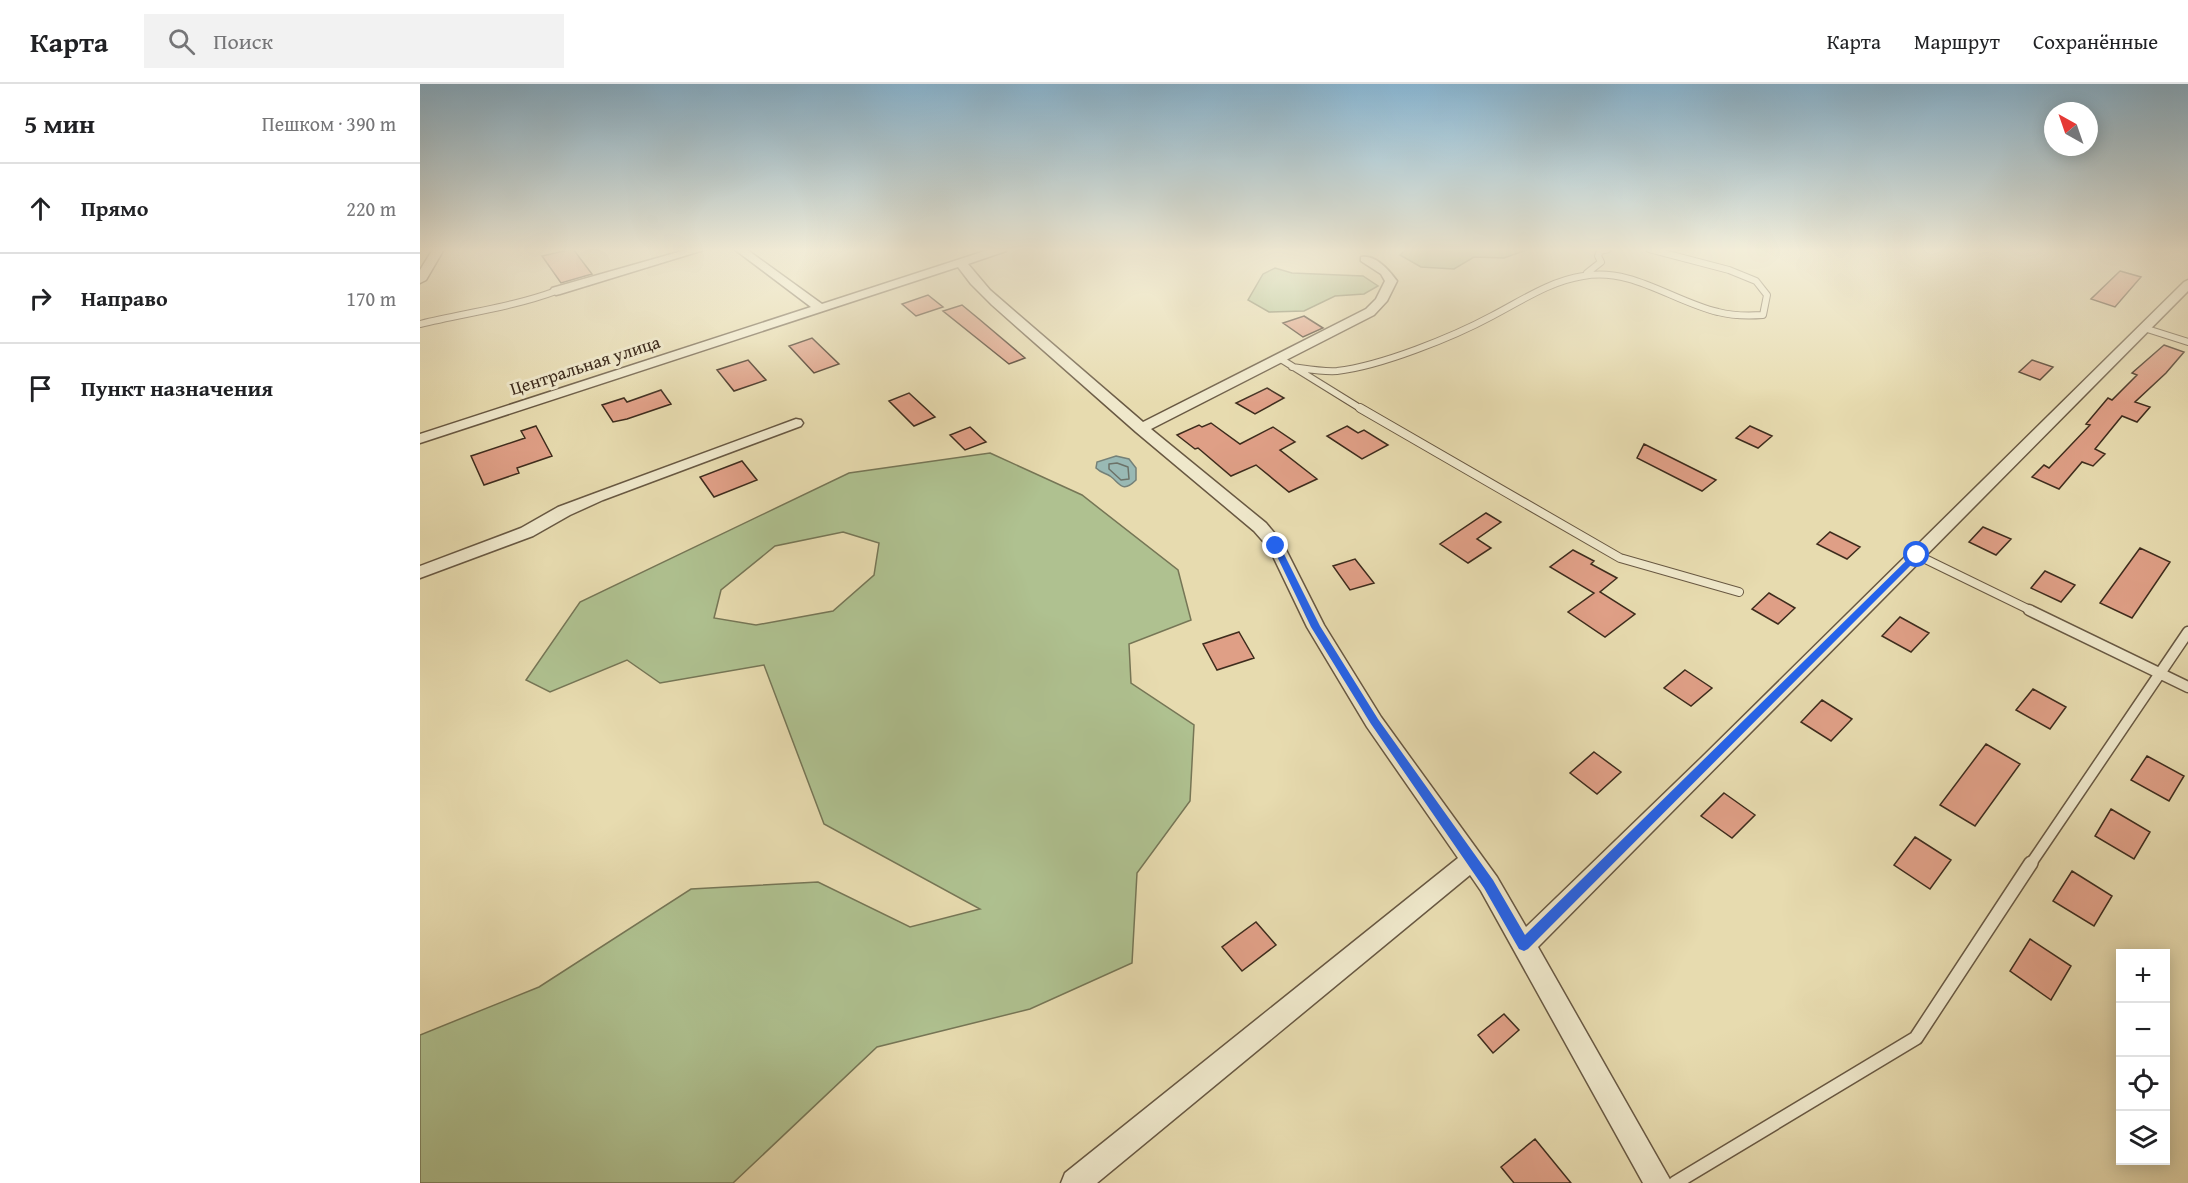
<!DOCTYPE html>
<html lang="ru">
<head>
<meta charset="utf-8">
<style>
	:root { --surface:#fff; --page:#f2f2f2; --text:#202124; --muted:#757577; --line:#e0e0e0 }
	body { margin:0; font-family:"Gentium Book Plus",serif; background:var(--page); color:var(--text) }
	.controls { position:absolute; right:18px; bottom:18px; display:grid; overflow:hidden; border-radius:0px; box-shadow:0 3px 15px #0003 }
	.controls button { width:54px; height:54px; display:grid; place-items:center; padding:0; border:0; border-bottom:2px solid var(--line); background:var(--surface); color:var(--text); font:30px sans-serif }
	.compass { position:absolute; left:1624px; top:18px; width:54px; height:54px; border-radius:50%; background:var(--surface); box-shadow:0 3px 15px #0003; rotate:320deg }
	.stop { position:absolute; width:18px; height:18px; margin:-14px; border:4px solid #2563eb; border-radius:50%; background:#fff }
	.stop.end { background:#2563eb; border-color:#fff; box-shadow:0 2px 6px #0008 }
	.list { margin:0; padding:0; list-style:none }
	h2 { display:flex; justify-content:space-between; align-items:center; height:78px; margin:0; padding:0 24px; font-size:26px }
	h2 small { font-size:20px; font-weight:400; color:var(--muted) }
	.list li { display:grid; grid-template-columns:39px 1fr auto; gap:18px; align-items:center; box-sizing:border-box; height:90px; padding:0 24px; border-top:2px solid var(--line) }
	.list b { display:block; font-size:22px; white-space:nowrap }
	.list em { font-size:20px; font-style:normal; color:var(--muted) }
	.icon { flex:none; width:33px; height:33px; fill:none; stroke:currentColor; stroke-width:2; stroke-linecap:round; stroke-linejoin:round }
	.map { position:relative; flex:none; width:1768px; height:1099px; overflow:hidden }
	header { display:flex; align-items:center; gap:36px; box-sizing:border-box; height:84px; padding:0 30px; background:var(--surface); border-bottom:2px solid var(--line) }
	header strong { font-size:28px }
	nav { display:flex; gap:33px; margin-inline-start:auto; font-size:21px }
	.search { width:420px; height:54px; background:var(--page); display:flex; align-items:center; gap:15px; box-sizing:border-box; padding:0 21px; border-radius:0px; color:var(--muted); font-size:22px }
	main { display:flex }
	aside { flex:1; background:var(--surface) }
	.map>svg:first-child { display:block }
	.green { fill:#afc190; stroke:#767656; stroke-width:1.5; fill-rule:evenodd }
	.water { fill:#99b9b4; stroke:#758178; stroke-width:1.5 }
	.lines { fill:none; stroke-linecap:round; stroke-linejoin:round }
	.shore { stroke:#6c7268; stroke-width:1.5 }
	.building { fill:#df9f86; stroke:#3e2c1d; stroke-width:1.5 }
	.service-far3-casing { stroke:#685842; stroke-width:8 }
	.service-far2-casing { stroke:#685842; stroke-width:10 }
	.service-far1-casing { stroke:#685842; stroke-width:13 }
	.service-casing { stroke:#685842; stroke-width:16 }
	.minor-casing { stroke:#685842; stroke-width:3 }
	.service-far3 { stroke:#efe8cb; stroke-width:6 }
	.service-far2 { stroke:#efe8cb; stroke-width:8 }
	.service-far1 { stroke:#efe8cb; stroke-width:10 }
	.service { stroke:#efe8cb; stroke-width:13 }
	.minor { fill:#efe8cb; fill-rule:evenodd }
	.route { fill:#2563eb }
	.labels { text-anchor:middle; dominant-baseline:central; stroke-width:6; stroke-linejoin:round; paint-order:stroke }
	.far-street-label { font-size:18px; fill:#3e2c1d; stroke:#efe8cb }
</style>
</head>
<body>
<header>
<strong>Карта</strong>
<div class="search"><svg class="icon" aria-label="search" viewBox="0 0 24 24"><circle cx="10" cy="10" r="6"/><path d="M15 15l6 6"/></svg>Поиск</div>
<nav><a>Карта</a><a>Маршрут</a><a>Сохранённые</a></nav>
</header>
<main>
<aside>
<h2>5 мин<small>Пешком · 390 m</small></h2>
<ul class="list">
<li><svg class="icon" aria-label="ahead" viewBox="0 0 24 24"><path d="M12 20V5M6 11l6-6 6 6"/></svg><div><b>Прямо</b></div><em>220 m</em></li>
<li><svg class="icon" aria-label="right" viewBox="0 0 24 24"><path d="M7 20v-9h11M14 6l5 5-5 5"/></svg><div><b>Направо</b></div><em>170 m</em></li>
<li><svg class="icon" aria-label="arrive" viewBox="0 0 24 24"><path d="M6 21V4h12l-3 4 3 4H6"/></svg><div><b>Пункт назначения</b></div></li>
</ul>
</aside>
<div class="map">
<svg width="1768" height="1099" viewBox="0 0 1768 1099">
	<rect width="100%" height="100%" fill="#e7dbaf"/>
	<filter id="stains"><feTurbulence type="fractalNoise" baseFrequency=".00333" numOctaves="4"/><feColorMatrix values="0 0 0 0 .2 0 0 0 0 .09 0 0 0 0 .02 0 0 0 .5 -.17"/></filter>
	<radialGradient id="worn" r=".72"><stop offset=".6" stop-color="#630" stop-opacity="0"/><stop offset="1" stop-color="#630" stop-opacity=".3"/></radialGradient>
	<path class="green" d="M986,165H1109L1084,174L1054,173L1034,185L1001,183L980,171Z
		M855,184L872,189L943,192L958,202L944,210L915,212L884,227L849,228L828,216L843,190Z
		M570,369L662,411L758,486L771,536L709,560L711,599L774,641L770,717L717,789L712,879L610,925L457,963L313,1099H0V951L119,903L271,805L398,798L490,843L560,825L404,740L344,581L240,599L207,576L130,608L106,596L160,518L429,389ZM423,448L459,459L454,491L413,527L336,541L294,534L301,506L355,462Z"/>
	<path class="water" d="M696,372L709,375L716,384V396C702,410 700,399 690,392C685,389 681,389 676,384L677,378Z"/>
	<g class="lines">
		<path class="shore" d="M697,379L708,383L709,395L701,396L689,385V380Z"/>
	</g>
	<path class="building" d="M153,165L172,190L141,199L122,172Z
		M1700,187L1721,193L1695,223L1671,215Z
		M508,211L523,223L496,232L482,220Z
		M542,221L559,235L605,274L589,280L523,227Z
		M884,232L903,244L883,253L863,239Z
		M392,254L419,280L394,289L369,262Z
		M1744,261L1764,268L1746,289L1715,318L1730,323L1717,338L1702,332L1675,365L1685,370L1673,382L1662,378L1639,405L1612,393L1624,381L1629,384L1670,341L1666,340L1688,314L1692,316L1717,291L1712,289Z
		M328,276L346,296L314,307L297,286Z
		M1612,276L1633,283L1620,296L1599,288Z
		M847,304L864,314L835,330L816,319Z
		M241,306L251,320L207,335L193,338L182,321L204,314L207,318Z
		M489,309L515,333L494,342L469,317Z
		M791,339L820,360L853,343L875,358L860,366L897,395L869,408L836,381L811,392L778,364L775,365L757,351L779,341L782,343Z
		M116,342L132,372L97,384L99,389L64,401L51,372L105,354L101,347Z
		M927,342L938,349L944,346L968,361L942,375L907,352Z
		M1330,342L1352,352L1338,364L1316,354Z
		M550,343L566,358L545,366L530,351Z
		M1224,360L1296,396L1282,407L1217,374Z
		M322,377L337,396L294,413L280,393Z
		M1066,429L1081,438L1057,455L1071,464L1048,479L1020,460Z
		M1563,443L1591,455L1576,471L1549,458Z
		M1410,448L1440,463L1427,475L1397,460Z
		M1720,464L1750,478L1712,534L1680,519Z
		M1153,466L1174,477L1171,480L1197,494L1180,508L1215,530L1185,553L1148,528L1174,509L1130,483Z
		M935,475L954,499L930,506L913,482Z
		M1625,487L1655,501L1641,518L1611,504Z
		M1349,509L1375,524L1358,540L1332,525Z
		M1480,533L1509,549L1491,568L1462,552Z
		M819,548L834,574L797,586L783,560Z
		M1265,586L1292,604L1271,622L1244,604Z
		M1613,605L1646,623L1630,645L1596,626Z
		M1402,616L1432,635L1411,657L1381,638Z
		M1566,660L1600,680L1555,742L1520,721Z
		M1174,668L1201,688L1177,710L1150,689Z
		M1727,672L1764,692L1749,717L1711,696Z
		M1304,709L1335,731L1312,754L1281,732Z
		M1691,725L1730,748L1714,775L1675,752Z
		M1495,753L1531,776L1510,805L1474,781Z
		M1652,787L1692,812L1674,842L1633,817Z
		M836,838L856,861L822,887L802,863Z
		M1610,855L1651,882L1631,916L1590,887Z
		M1084,930L1099,946L1073,969L1058,951Z
		M1115,1055L1151,1099H1094L1081,1083Z"/>
	<g class="lines">
		<g class="service-far3-casing">
			<path id="service-far3" d="M1167,189L1181,178L1178,172L1180,167L1188,165
				M0,240C45,229 93,223 136,207
				M1724,244L1768,258
				M859,274L943,326
				M872,283C887,285 902,288 917,287C961,282 1033,253 1072,232C1101,217 1130,197 1163,192C1212,183 1252,217 1298,228C1313,232 1328,232 1343,231L1347,211L1336,197L1309,186L1229,165"/>
		</g>
		<g class="service-far2-casing">
			<path id="service-far2" d="M940,324L1200,474L1319,508
				M1497,471L1612,527"/>
		</g>
		<g class="service-far1-casing">
			<path id="service-far1" d="M1609,526L1768,603
				M1610,781L1768,548"/>
		</g>
		<g class="service-casing">
			<path id="service" d="M1255,1099L1496,954L1611,779"/>
		</g>
		<g class="minor-casing">
			<path id="minor" d="M13,165H24L6,196L0,199V186Z
				M269,165H287L140,210L136,211L130,207L132,204Z
				M314,165H326L402,220L571,165H587L586,167L548,180L570,206L723,338L946,225L956,215L965,197L961,190L941,177V173C955,170 969,186 977,197L967,217L954,231L731,345L846,439L862,458L904,541L961,633L1077,793L1106,843L1281,674L1764,198L1768,196V207L1118,863L1252,1099H1223L1061,807L1050,791L677,1099H641L645,1089L1038,774L947,643L887,543L849,464L834,447L716,348L572,221L551,200L538,183L0,359V350L391,223Z
				M376,335L381,336L383,339L381,342L183,416L150,431L113,452L0,494V482L101,444L138,423L173,410Z"/>
		</g>
		<use href="#service-far3" class="service-far3"/>
		<use href="#service-far2" class="service-far2"/>
		<use href="#service-far1" class="service-far1"/>
		<use href="#service" class="service"/>
		<use href="#minor" class="minor"/>
	</g>
	<linearGradient id="sky" x2="0" y2="1"><stop stop-color="#88b6d3"/><stop offset="0.52" stop-color="#f4efdb"/><stop offset="1" stop-color="#f4efdb" stop-opacity="0"/></linearGradient>
	<rect width="1768" height="319" fill="url(#sky)"/>
	<path class="route" d="M853,460L860,462L900,542L958,635L1073,796L1105,851L1494,469L1501,471L1108,865L1104,867L1099,865L1064,804L951,640L891,543L852,462Z"/>
	<g class="labels">
		<g class="far-street-label">
			<text transform="translate(165 281) rotate(-18)">Центральная улица</text>
		</g>
	</g>
	<rect width="100%" height="100%" filter="url(#stains)"/>
	<rect width="100%" height="100%" fill="url(#worn)"/>
</svg>
<div class="controls">
<button>+</button>
<button>−</button>
<button><svg class="icon" aria-label="locate" viewBox="0 0 24 24"><circle cx="12" cy="12" r="6"/><path d="M12 2v4M12 18v4M2 12h4M18 12h4"/></svg></button>
<button><svg class="icon" aria-label="layers" viewBox="0 0 24 24"><path d="M12 4l9 5-9 5-9-5zM3 14l9 5 9-5"/></svg></button>
</div>
<svg class="compass" viewBox="-18 -18 36 36"><path d="M0-13l5 13h-10z" fill="#e53935"/><path d="M0 13l5-13h-10z" fill="#757577"/></svg>
<div class="stop" style="left:1497px;top:471px"></div>
<div class="stop end" style="left:856px;top:462px"></div>
</div>
</main>
</body>
</html>
